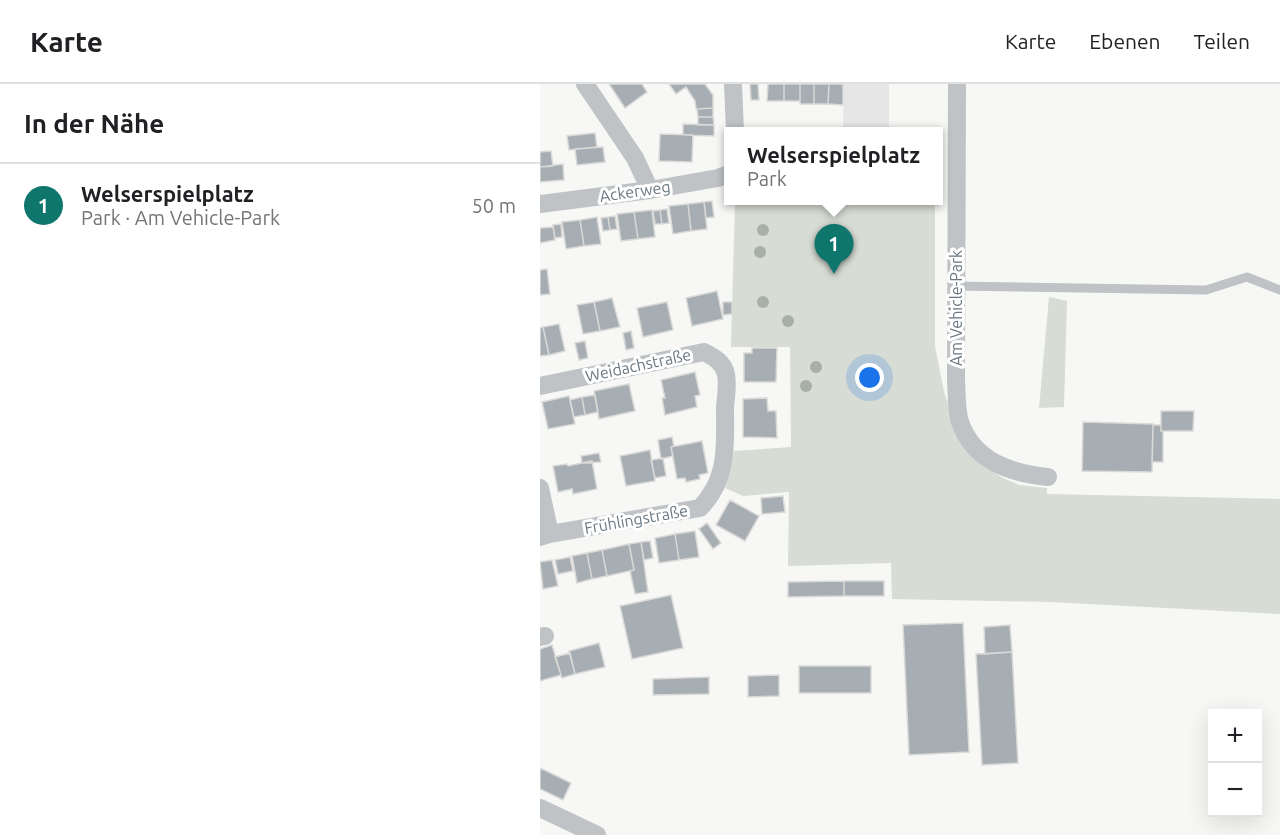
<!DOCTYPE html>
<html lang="de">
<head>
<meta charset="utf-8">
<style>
	:root { --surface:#fff; --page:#f2f2f2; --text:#202124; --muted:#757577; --line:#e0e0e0; --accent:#0f766e }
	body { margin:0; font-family:Ubuntu,sans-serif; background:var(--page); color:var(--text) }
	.controls { position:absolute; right:18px; bottom:18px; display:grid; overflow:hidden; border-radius:0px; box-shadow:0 6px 24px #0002 }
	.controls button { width:54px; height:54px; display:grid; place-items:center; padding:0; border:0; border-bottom:2px solid var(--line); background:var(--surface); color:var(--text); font:30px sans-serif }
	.you { position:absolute; left:330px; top:294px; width:21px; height:21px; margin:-15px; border:4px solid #fff; border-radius:50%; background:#1a73e8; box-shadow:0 0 0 9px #1a73e833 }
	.badge { display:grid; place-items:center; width:39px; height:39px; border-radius:50%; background:var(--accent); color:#fff; font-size:20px; font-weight:700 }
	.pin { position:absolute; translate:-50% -50px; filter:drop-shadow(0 2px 3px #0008) }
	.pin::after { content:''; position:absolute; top:32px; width:21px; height:18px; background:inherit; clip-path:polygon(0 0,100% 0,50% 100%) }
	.popup { position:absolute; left:184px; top:43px; width:219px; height:78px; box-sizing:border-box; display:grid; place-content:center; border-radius:0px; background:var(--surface); filter:drop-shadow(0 2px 4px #0005); font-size:20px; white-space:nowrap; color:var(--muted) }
	.popup b { font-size:22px; color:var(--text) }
	.popup::after { content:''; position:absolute; left:50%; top:100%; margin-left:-12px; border:12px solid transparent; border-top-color:var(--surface) }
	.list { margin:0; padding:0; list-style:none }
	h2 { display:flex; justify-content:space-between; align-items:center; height:78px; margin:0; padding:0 24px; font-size:26px }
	h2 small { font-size:20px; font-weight:400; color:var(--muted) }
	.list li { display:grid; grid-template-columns:39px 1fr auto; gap:18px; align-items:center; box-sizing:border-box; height:84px; padding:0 24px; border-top:2px solid var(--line) }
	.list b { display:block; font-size:22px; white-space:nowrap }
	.list p { margin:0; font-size:20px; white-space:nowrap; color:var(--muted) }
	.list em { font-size:20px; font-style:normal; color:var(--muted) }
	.map { position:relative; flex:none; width:740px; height:751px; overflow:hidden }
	header { display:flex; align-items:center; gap:36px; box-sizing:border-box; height:84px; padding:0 30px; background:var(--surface); border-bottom:2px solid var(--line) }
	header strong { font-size:28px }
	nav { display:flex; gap:33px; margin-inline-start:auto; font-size:21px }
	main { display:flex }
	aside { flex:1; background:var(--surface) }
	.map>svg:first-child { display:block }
	.built { fill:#e5e6e5 }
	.green { fill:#d7dcd4 }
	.building { fill:#a7aeb3; stroke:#d9d9d7; stroke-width:1.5 }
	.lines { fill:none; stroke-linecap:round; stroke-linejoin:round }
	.service { stroke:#bfc3c6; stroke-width:9 }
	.minor { stroke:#bfc3c6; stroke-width:18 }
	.tree { fill:#a8b0a5 }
	.labels { text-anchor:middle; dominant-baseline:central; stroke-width:6; stroke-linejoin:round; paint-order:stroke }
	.street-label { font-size:16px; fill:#697883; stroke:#fff }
</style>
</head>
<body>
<header>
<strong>Karte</strong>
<nav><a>Karte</a><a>Ebenen</a><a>Teilen</a></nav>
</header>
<main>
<aside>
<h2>In der Nähe<small></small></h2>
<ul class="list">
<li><span class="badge">1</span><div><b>Welserspielplatz</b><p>Park · Am Vehicle-Park</p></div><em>50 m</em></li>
</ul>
</aside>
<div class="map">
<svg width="740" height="751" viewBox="0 0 740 751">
	<rect width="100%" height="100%" fill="#f7f7f5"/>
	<path class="built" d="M304,0H349V47H315V44H303Z"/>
	<path class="green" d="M290,116L395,117V262L404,308L419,352L444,382L463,394L479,401L507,404V410L740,415V530L510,518L352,515L351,479L248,482L249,408L203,412L185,404L191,386L194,367L251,363L250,263H191L195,118Z
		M509,213L527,217L524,323L499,324Z"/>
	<path class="building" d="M69,0H102L107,8L85,24Z
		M129,0H165L173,11V24L156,25L155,17L146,3L136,10Z
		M210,0H218L219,16H211Z
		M228,0H244V17H227Z
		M244,0H260V17H244Z
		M260,0H274V20H260Z
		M274,0H289L288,20H274Z
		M289,0H303V21L288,20Z
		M173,24V33H158L157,25Z
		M158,33H173L174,41H158Z
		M143,40L174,41V52L143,51Z
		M55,49L57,63L29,66L27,52Z
		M120,50L153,51L152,78L119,77Z
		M63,63L65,78L37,81L35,65Z
		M11,67L13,82L0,83V68Z
		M23,80L24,96L0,98V83Z
		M172,117L174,133L166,134L164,118Z
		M164,118L167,145L151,147L148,120Z
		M148,120L151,147L133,150L129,122Z
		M127,125L129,139L122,140L120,126Z
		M112,126L115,153L98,155L94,128Z
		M120,126L122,140H115L113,127Z
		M94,128L98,155L81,157L77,130Z
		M75,132L77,145L70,146L68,133Z
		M57,133L61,160L44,162L40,136Z
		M68,133L70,146L63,147L61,134Z
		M40,136L44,162L26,165L22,138Z
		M21,140L22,153L15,154L13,141Z
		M13,143L15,156L0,159V144Z
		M7,185L10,210L0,211V186Z
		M177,207L183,235L152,242L146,214Z
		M72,214L80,243L60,247L54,218Z
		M54,218L60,247L43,250L37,221Z
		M127,218L133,246L103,253L97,224Z
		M183,218H192V230L183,231Z
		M19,240L25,267L9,271L3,243Z
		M3,243L9,271L0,272V244Z
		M91,247L94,264L86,266L83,249Z
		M45,257L48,274L39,276L35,259Z
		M212,264H237L236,298H204V269H212Z
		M155,288L160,311L155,312L157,323L125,331L122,314H125L121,296Z
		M89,300L95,327L59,335L54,307Z
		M55,311L58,328L45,331L42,313Z
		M29,312L35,340L8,345L2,318Z
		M42,313L45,331L34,333L30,316Z
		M227,314L228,327H236L237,354L203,353V315Z
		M621,327H654L653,347H621Z
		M543,338L613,340L612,388L542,387Z
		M613,341H621V347H623V378H612Z
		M132,353L134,362L131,363L133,372L121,375L118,356Z
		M162,357L168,389L159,391L160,395L146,398L145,394L137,395L131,363Z
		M110,366L115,397L86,402L80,372Z
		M59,369L61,378L42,379L41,372Z
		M123,374L126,392L115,394L111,376Z
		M52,377L57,405L33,410L32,405L18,408L13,382L27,380L28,382Z
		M243,412L245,428L222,430L221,414Z
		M190,416L219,432L205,457L176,441Z
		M167,439L181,459L173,465L159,445Z
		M155,447L159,473L139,476L135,450Z
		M135,450L139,476L119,479L115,454Z
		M110,457L113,474L104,476L101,458Z
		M101,458L108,508L95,510L90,487L94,486L89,460Z
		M89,460L94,486L67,492L62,466Z
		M62,466L67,492L52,495L47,469Z
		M47,469L52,495L37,499L32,472Z
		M30,473L33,487L18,490L15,476Z
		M12,476L18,502L3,505L0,478Z
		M304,497V512L248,513V498Z
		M304,497H344V512H304Z
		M131,511L143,564L92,575L80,522Z
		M423,539L429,668L369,671L363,541Z
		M470,541L472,568L445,570L444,543Z
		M59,559L65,583L35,590L29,567Z
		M12,561L21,591L0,597V565Z
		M472,568L478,679L442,681L436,570Z
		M30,569L35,590L22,594L15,573Z
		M259,582H331V609H259Z
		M239,591V612L208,613V592Z
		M169,593V610L113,611V595Z
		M0,684L31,699L23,716L0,705Z"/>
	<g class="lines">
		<path class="service" d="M416,202L666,206L707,193L740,206"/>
		<path class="minor" d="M45,0L95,74L110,106
			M193,0L195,48
			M417,0L416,296C417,309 416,325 420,338C434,378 471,389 508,393
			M0,120L110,106L178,94L189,90
			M0,302L164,268C174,273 183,278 186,290C188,300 186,313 185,323C185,362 189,394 160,424L10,450L0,453
			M0,404L10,450
			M0,553L5,552
			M0,724L57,751"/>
	</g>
	<g class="tree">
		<circle cx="223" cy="146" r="6"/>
		<circle cx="220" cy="168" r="6"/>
		<circle cx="223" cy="218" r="6"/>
		<circle cx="248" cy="237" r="6"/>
		<circle cx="276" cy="283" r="6"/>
		<circle cx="266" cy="302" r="6"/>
	</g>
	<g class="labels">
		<g class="street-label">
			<text transform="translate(95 107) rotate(-8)">Ackerweg</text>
			<text transform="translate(416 224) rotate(-90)">Am Vehicle-Park</text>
			<text transform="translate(98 281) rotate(-12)">Weidachstraße</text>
			<text transform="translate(96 435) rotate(-10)">Frühlingstraße</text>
		</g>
	</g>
</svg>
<div class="controls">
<button>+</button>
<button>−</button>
</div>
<div class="you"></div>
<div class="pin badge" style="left:294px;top:190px">1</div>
<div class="popup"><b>Welserspielplatz</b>Park</div>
</div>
</main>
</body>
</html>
